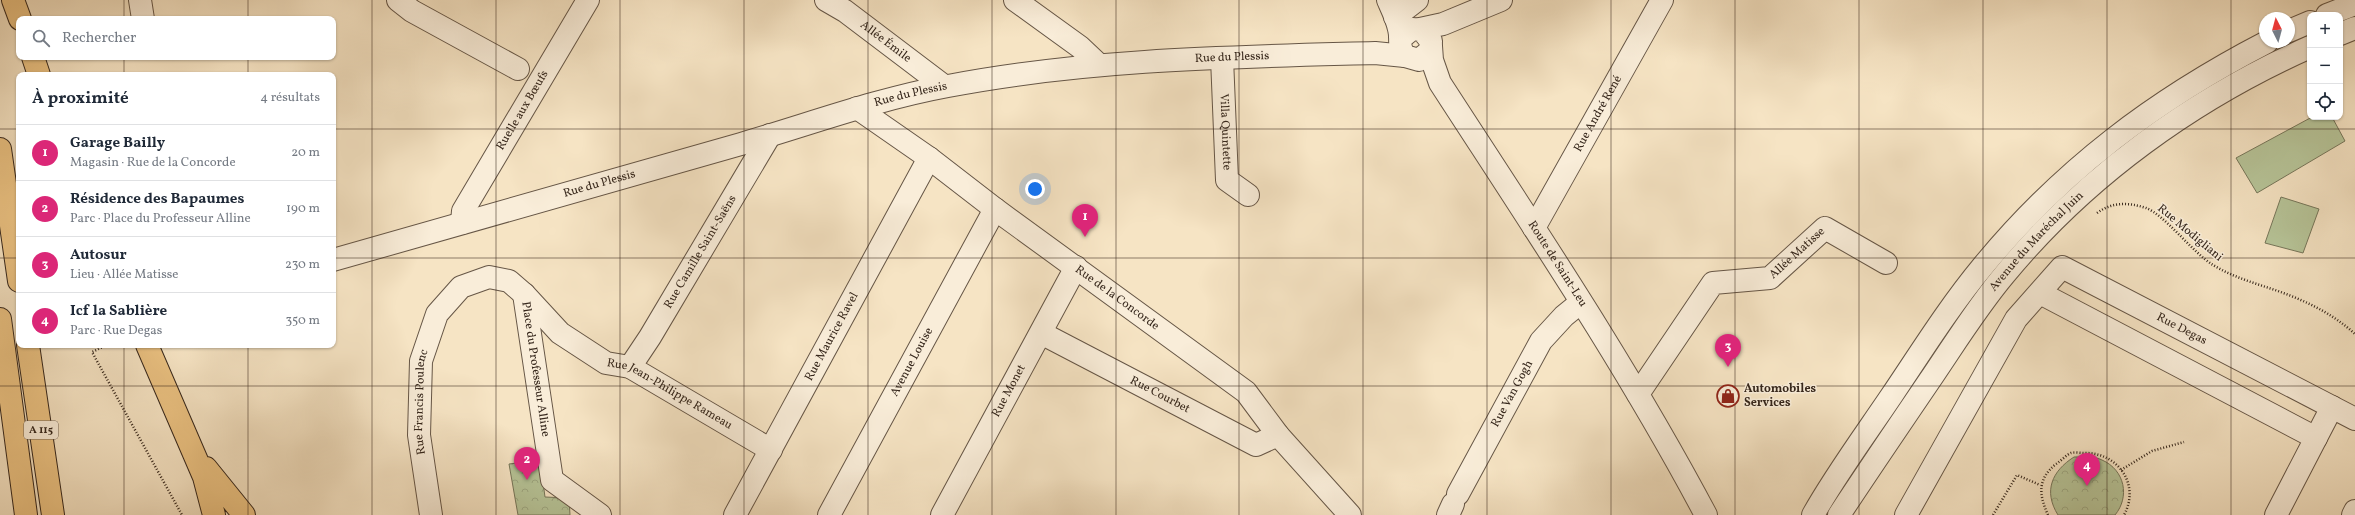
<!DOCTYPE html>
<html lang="fr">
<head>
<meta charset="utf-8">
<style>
	:root { --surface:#fff; --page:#f6f6f7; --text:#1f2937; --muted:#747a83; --line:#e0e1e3; --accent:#db2777 }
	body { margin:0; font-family:Vollkorn,serif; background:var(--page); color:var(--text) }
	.controls { position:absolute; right:12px; top:12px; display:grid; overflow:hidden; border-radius:8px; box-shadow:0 1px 3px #0004 }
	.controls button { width:36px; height:36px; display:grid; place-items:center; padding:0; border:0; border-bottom:1px solid var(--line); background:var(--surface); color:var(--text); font:20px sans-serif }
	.compass { position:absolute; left:2259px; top:12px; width:36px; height:36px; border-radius:50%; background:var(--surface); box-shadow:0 1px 3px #0004; rotate:354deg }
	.you { position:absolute; left:1035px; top:189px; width:14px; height:14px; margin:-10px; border:3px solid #fff; border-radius:50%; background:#1a73e8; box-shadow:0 0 0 6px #1a73e833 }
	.badge { display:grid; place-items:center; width:26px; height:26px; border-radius:50%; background:var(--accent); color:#fff; font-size:13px; font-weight:700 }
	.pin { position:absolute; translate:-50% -33px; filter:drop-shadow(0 1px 2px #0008) }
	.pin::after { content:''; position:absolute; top:21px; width:14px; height:12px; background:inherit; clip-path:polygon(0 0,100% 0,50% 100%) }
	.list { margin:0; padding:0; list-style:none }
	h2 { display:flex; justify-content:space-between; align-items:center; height:52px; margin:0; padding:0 16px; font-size:17px }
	h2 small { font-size:13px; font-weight:400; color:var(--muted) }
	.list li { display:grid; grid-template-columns:26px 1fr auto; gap:12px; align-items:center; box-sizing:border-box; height:56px; padding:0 16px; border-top:1px solid var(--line) }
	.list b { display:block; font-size:15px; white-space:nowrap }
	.list p { margin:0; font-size:13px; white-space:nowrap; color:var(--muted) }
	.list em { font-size:13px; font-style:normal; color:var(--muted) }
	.icon { flex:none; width:22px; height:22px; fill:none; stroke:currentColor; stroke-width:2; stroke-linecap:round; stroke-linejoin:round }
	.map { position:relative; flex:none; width:2355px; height:515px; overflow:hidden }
	.search { position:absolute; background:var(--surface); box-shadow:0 1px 3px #0004; left:16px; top:16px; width:320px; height:44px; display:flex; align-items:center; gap:10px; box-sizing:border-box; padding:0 14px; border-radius:8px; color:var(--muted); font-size:15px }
	.panel { position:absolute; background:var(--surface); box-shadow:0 1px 3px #0004; left:16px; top:72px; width:320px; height:276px; border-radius:8px }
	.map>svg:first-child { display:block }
	.forest { fill:url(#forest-crowns); stroke:#76765a }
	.garden { fill:#b7c599; stroke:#76765a }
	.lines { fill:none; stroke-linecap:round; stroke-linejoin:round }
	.minor-casing { stroke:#665646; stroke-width:24 }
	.highway-casing { stroke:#36271c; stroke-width:24 }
	.path { stroke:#36271c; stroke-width:2.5; stroke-dasharray:1 2; stroke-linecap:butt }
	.minor { stroke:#f9edd9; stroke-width:22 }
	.highway { stroke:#ebc282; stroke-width:22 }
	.grid { fill:none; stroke:#36271c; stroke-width:1; stroke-opacity:0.55 }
	.labels { text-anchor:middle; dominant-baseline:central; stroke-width:3; stroke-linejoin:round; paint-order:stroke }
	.shield { fill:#f9edd9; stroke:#706255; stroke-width:1 }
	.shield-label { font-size:11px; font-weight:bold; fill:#36271c }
	.street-label { font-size:12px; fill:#36271c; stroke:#f9edd9 }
	.poi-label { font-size:12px; font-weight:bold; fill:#36271c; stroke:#f9edd9; text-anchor:start }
</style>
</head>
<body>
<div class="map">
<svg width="2355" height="515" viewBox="0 0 2355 515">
	<defs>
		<pattern id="forest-crowns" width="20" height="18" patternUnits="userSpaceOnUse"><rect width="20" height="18" fill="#b7c599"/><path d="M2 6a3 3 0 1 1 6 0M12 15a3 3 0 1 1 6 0" fill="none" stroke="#9ea983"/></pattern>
	</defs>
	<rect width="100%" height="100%" fill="#f6e4c4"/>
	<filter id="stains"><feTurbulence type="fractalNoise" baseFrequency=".005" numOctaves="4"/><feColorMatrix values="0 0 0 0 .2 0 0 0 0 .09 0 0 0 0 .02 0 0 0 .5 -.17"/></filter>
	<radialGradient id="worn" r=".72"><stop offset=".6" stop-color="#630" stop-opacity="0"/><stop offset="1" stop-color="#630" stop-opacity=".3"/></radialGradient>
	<path class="forest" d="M2074,457C2083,457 2094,456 2102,460C2125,470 2130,497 2115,515H2058C2043,491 2052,471 2074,457Z
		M540,460L545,497L569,498L570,515H518L509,464Z"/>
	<path class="garden" d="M2312,117H2332L2345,141L2257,193L2236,158Z
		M2281,197L2319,209L2303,253L2265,243Z"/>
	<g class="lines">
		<g class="minor-casing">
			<g id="minor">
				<path d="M140,0L143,19"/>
				<path d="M398,0L412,11L518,69"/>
				<path id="s1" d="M826,0L845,11L944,86"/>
				<path d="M1015,0L1080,47L1098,64"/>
				<path d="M1388,0C1392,9 1397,19 1399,29C1402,39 1397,47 1405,56L1419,60L1430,51L1431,41L1422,30L1412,29L1401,38"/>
				<path d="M2327,15L2355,4"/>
				<path d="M1395,17L1417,0"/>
				<path d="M1420,29L1443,24L1501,0"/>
				<path d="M2289,31L2310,22"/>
				<path d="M2340,34L2355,28"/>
				<path id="s2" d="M1431,46L1432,60L1440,83C1532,225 1627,366 1706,515"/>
				<path id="s3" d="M1222,58L1227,180L1248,195"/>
				<path id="s4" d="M857,108L929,158L995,209L1246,392L1278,435L1350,515"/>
				<path id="s5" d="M462,223L463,211L588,0"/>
				<path id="s6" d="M1534,228L1662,0"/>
				<path id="s7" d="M333,260C469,221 605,182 741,144C810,124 877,99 948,86C1089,59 1232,57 1375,53L1405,56"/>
				<path d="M2040,293L2316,438"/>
				<path id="s8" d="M524,294L552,480L600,515"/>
				<path id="s9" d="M1041,333L1256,445L1278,435"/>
				<path id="s10" d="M630,367L650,337L770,135"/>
				<path id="s11" d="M1638,394L1713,283L1770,278L1825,228L1886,263"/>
				<path id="s12" d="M1458,494L1541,341L1564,316L1580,303"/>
				<path id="s13" d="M431,515L419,435L421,361L437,314L461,287L489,277L509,281L524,294L560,333L606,363L630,367L771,450"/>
				<path id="s14" d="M735,515L929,158"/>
				<path id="s15" d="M829,515L995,209"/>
				<path id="s16" d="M942,515L1076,267"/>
				<path d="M1448,515L1453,504"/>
				<path d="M1813,515C1836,474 1865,435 1892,395C1921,352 1949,307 1983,266C2063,169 2155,100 2267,42"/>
				<path id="s17" d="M1839,515C1870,468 1902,421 1934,374C1957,340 1978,306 2005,274C2086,176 2193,99 2310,47"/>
				<path id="s18" d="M1906,515L2016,319L2062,267L2355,419"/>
				<path d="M2276,515L2332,407"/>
				<path d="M2353,515L2355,511"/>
			</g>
		</g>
		<g class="highway-casing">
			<path id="highway" d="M13,0L20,19
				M33,57L39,75
				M0,149L19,281
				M0,319L26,515
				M28,345L53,515
				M147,345L204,477L214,515
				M206,468L244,515"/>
		</g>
		<path class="path" d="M2097,213C2112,202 2128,202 2146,208C2165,215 2192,252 2213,265C2233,277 2254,283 2275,290C2304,300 2332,313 2355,334
			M107,345L92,352L182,515
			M2121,470L2152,451L2184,442
			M1993,515L2017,475L2040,485
			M2048,515C2039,495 2037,479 2056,464C2061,461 2066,455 2071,453C2075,452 2080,453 2084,453C2117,452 2141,484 2124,515"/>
		<use href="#minor" class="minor"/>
		<use href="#highway" class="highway"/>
	</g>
	<path class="grid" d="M124,0V19M248,0V19M372,0V515M496,0V515M620,0V515M744,0V515M868,0V515M992,0V515M1116,0V515M1239,0V515M1363,0V515M1487,0V515M1611,0V515M1735,0V515M1859,0V515M1983,0V515M2107,0V515M2231,0V515M124,57V75M248,57V75M0,129H19M333,129H2355M0,258H19M333,258H2355M124,345V515M248,345V515M0,386H2355"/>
	<defs>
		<g id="shop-ring" transform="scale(1.15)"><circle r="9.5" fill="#f9edd9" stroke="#8f2418" stroke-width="1.5"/><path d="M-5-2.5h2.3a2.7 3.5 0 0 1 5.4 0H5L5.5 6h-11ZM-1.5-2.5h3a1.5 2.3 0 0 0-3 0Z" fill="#8f2418"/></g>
	</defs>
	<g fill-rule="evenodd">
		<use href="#shop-ring" x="1728" y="396"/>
	</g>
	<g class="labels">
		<rect class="shield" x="24" y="421" width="34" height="18" rx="3"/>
		<g class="shield-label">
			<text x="41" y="430">A 115</text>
		</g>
		<g class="street-label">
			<text stroke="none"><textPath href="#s1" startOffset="73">Allée Émile</textPath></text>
			<text stroke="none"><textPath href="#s7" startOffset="925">Rue du Plessis</textPath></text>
			<text stroke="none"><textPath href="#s7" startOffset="601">Rue du Plessis</textPath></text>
			<text stroke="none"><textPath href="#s5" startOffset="129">Ruelle aux Bœufs</textPath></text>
			<text stroke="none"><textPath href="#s6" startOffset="131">Rue André René</textPath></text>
			<text stroke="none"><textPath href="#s3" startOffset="74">Villa Quintette</textPath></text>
			<text stroke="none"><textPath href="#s7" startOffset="277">Rue du Plessis</textPath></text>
			<text transform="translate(2190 233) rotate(40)">Rue Modigliani</text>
			<text stroke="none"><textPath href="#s17" startOffset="338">Avenue du Maréchal Juin</textPath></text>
			<text stroke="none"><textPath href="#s10" startOffset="135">Rue Camille Saint-Saëns</textPath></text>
			<text stroke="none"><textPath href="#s11" startOffset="228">Allée Matisse</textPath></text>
			<text stroke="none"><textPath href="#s2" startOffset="254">Route de Saint-Leu</textPath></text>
			<text stroke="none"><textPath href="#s4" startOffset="322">Rue de la Concorde</textPath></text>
			<text stroke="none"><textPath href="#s18" startOffset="429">Rue Degas</textPath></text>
			<text stroke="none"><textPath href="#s14" startOffset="203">Rue Maurice Ravel</textPath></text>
			<text stroke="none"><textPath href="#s15" startOffset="174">Avenue Louise</textPath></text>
			<text stroke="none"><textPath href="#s8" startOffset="76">Place du Professeur Alline</textPath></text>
			<text stroke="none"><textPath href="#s16" startOffset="141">Rue Monet</textPath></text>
			<text stroke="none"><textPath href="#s12" startOffset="114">Rue Van Gogh</textPath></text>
			<text stroke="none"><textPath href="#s13" startOffset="490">Rue Jean-Philippe Rameau</textPath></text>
			<text stroke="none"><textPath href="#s9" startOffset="134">Rue Courbet</textPath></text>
			<text stroke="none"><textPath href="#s13" startOffset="114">Rue Francis Poulenc</textPath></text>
		</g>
		<g class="poi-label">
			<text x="1744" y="389">Automobiles<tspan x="1744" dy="14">Services</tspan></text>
		</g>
	</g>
	<rect width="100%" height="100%" filter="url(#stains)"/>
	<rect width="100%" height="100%" fill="url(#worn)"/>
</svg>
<div class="controls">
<button>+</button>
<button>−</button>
<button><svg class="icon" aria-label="locate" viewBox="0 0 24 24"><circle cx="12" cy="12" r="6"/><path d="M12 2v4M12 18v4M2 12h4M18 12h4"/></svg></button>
</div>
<svg class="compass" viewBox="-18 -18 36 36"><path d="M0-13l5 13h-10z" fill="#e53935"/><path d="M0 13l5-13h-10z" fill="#747a83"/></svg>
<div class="you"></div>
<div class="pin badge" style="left:1085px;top:237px">1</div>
<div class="pin badge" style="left:527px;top:480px">2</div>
<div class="pin badge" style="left:1728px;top:367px">3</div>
<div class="pin badge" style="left:2087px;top:486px">4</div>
<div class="search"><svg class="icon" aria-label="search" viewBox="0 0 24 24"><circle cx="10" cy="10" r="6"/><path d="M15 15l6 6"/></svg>Rechercher</div>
<section class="panel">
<h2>À proximité<small>4 résultats</small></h2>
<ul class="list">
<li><span class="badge">1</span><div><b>Garage Bailly</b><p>Magasin · Rue de la Concorde</p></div><em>20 m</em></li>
<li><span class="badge">2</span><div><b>Résidence des Bapaumes</b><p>Parc · Place du Professeur Alline</p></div><em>190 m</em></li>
<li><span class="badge">3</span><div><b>Autosur</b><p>Lieu · Allée Matisse</p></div><em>230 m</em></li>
<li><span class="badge">4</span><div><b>Icf la Sablière</b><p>Parc · Rue Degas</p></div><em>350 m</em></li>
</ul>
</section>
</div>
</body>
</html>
